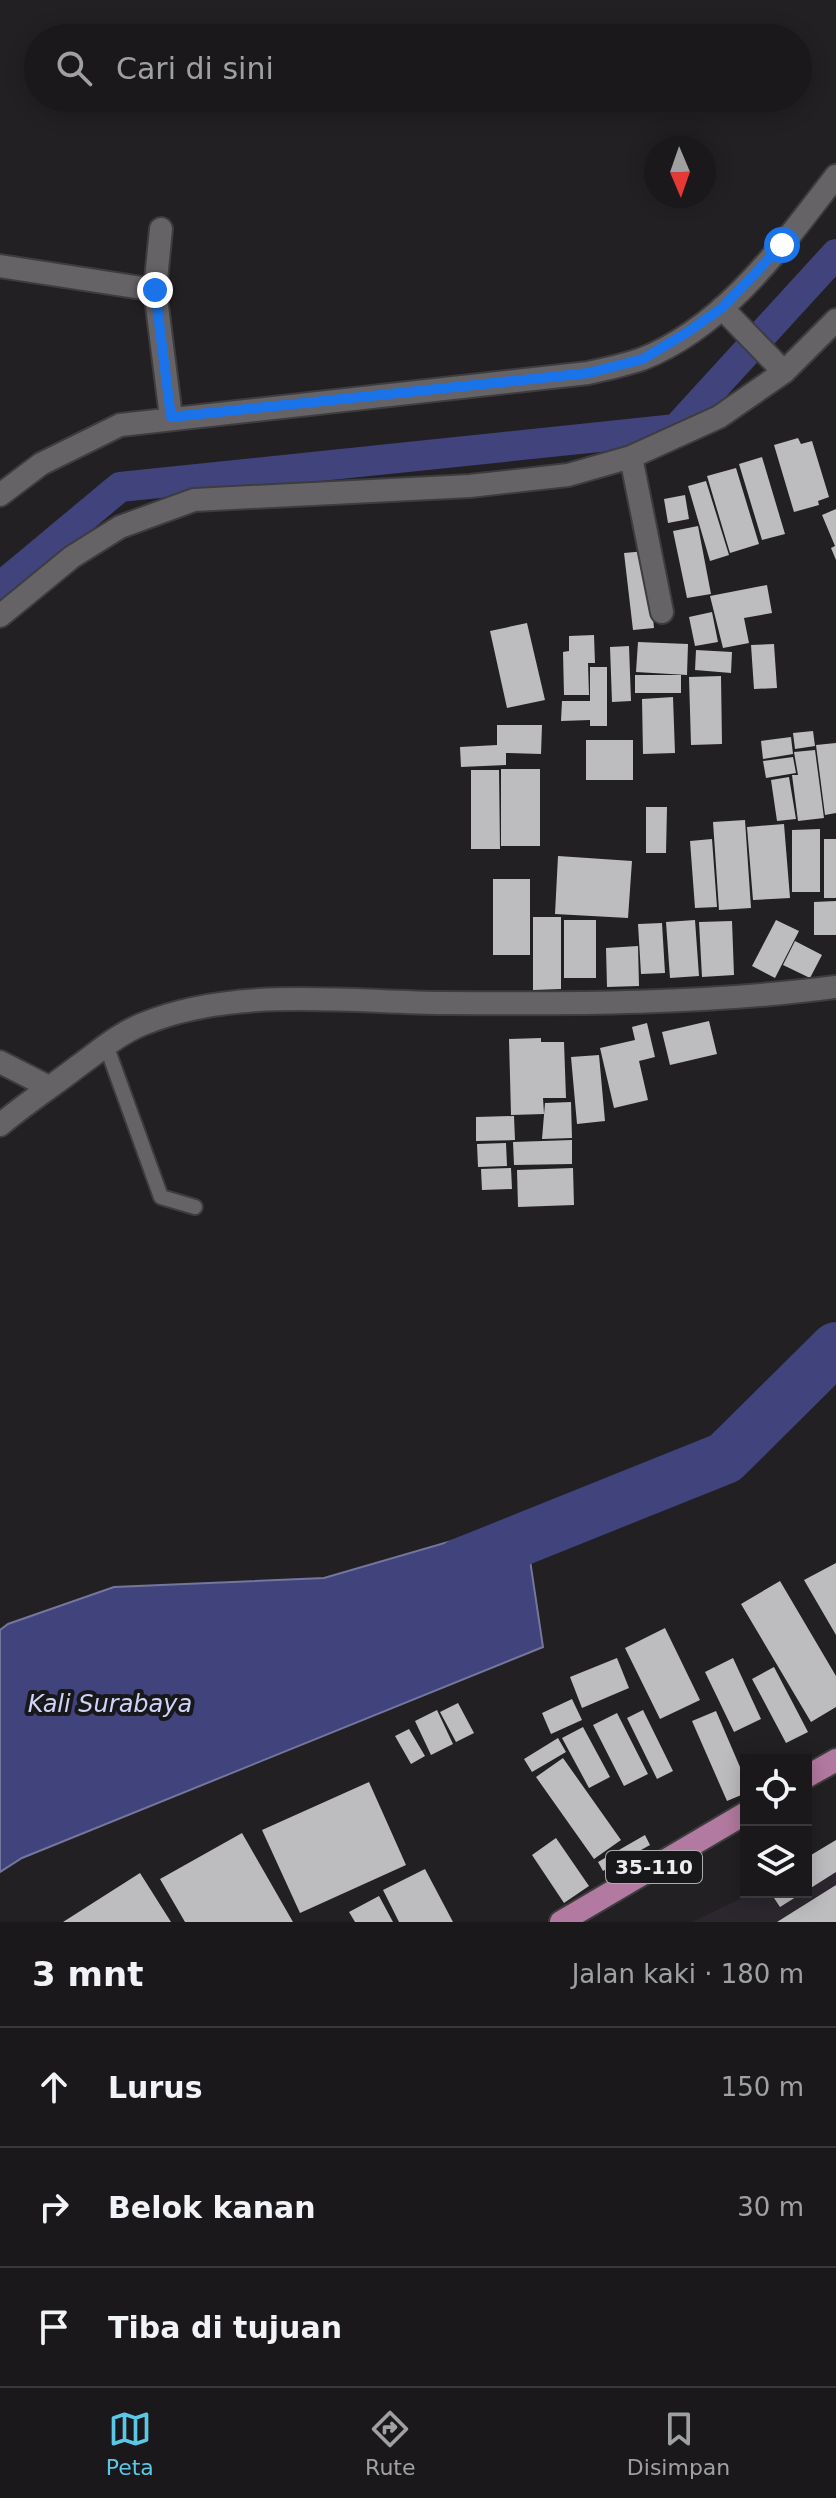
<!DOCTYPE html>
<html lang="id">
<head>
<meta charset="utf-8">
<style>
	:root { --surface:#1a181a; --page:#272527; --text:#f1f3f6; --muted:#9fa0a2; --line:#383739; --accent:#5ac8e5 }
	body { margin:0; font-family:"DejaVu Sans",sans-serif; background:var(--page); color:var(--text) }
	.controls { position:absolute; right:24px; bottom:24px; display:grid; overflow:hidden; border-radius:0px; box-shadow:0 4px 20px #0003 }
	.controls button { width:72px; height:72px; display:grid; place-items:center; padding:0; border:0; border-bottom:2px solid var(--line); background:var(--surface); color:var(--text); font:40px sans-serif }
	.compass { position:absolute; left:644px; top:136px; width:72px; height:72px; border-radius:50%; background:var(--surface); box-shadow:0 4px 20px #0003; rotate:178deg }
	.stop { position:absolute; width:24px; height:24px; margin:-18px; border:6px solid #1a73e8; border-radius:50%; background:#fff }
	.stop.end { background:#1a73e8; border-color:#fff; box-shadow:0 2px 8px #0008 }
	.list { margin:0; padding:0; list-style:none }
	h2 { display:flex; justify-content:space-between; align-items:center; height:104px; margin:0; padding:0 32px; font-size:34px }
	h2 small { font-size:26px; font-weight:400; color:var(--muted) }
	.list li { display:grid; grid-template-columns:52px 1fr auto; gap:24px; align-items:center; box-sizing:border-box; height:120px; padding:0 32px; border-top:2px solid var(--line) }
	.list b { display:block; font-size:30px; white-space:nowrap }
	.list em { font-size:26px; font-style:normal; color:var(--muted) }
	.icon { flex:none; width:44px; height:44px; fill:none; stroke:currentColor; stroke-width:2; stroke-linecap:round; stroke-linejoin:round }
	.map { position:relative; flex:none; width:836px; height:1922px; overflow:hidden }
	.search { position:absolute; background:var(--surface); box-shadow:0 4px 20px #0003; left:24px; right:24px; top:24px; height:88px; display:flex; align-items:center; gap:20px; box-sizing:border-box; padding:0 28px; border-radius:44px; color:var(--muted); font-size:30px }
	.sheet { height:464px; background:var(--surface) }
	nav { display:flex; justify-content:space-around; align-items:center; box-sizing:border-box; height:112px; border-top:2px solid var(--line); background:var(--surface); font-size:22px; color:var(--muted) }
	nav a { display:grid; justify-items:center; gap:4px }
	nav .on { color:var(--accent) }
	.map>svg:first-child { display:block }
	.built { fill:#2c272e }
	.water { fill:#40437c; stroke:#74769e; stroke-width:2 }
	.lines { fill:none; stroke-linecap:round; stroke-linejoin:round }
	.canal { stroke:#40437c; stroke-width:30 }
	.river { stroke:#40437c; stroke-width:52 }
	.building { fill:#bdbcbf }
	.service-casing { stroke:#3d3c3e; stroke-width:18 }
	.minor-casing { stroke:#3d3c3e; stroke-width:26 }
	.primary-casing { stroke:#3d3c3e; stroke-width:26 }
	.service { stroke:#656366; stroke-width:14 }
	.minor { stroke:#656366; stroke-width:22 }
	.primary { stroke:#b27aa0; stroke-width:22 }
	.route { stroke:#1a73e8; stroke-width:10 }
	.labels { text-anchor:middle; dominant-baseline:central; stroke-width:8; stroke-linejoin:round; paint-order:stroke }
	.shield { fill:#181719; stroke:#adacae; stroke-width:2 }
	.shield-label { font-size:20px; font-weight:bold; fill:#edecee }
	.water-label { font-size:24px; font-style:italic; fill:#ced3f7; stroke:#181719 }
</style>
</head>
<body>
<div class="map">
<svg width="836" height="1922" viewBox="0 0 836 1922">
	<rect width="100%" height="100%" fill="#222022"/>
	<path class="built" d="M836,1852V1922H692L754,1892H806V1866Z"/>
	<path class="water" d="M524,1520L543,1647L22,1858L0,1872V1630L8,1624L114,1587L324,1578Z"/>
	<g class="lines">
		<path class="canal" d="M0,587L120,487L676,429L836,254"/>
		<path class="river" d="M461,1564L725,1458L836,1348"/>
	</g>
	<path class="building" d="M798,438L801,444L812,441L829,497L818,501L819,505L794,512L774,445Z
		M762,457L785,534L762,540L739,464Z
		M736,468L759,544L730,553L707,476Z
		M706,481L729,555L710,561L688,486Z
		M685,495L689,519L668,523L664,499Z
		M836,509V560L831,548L835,546L822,515Z
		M698,526L711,594L687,598L673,531Z
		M646,551L654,628L633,630L624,553Z
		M767,585L772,613L744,618L749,643L723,648L710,596Z
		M712,612L718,642L695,646L689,617Z
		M527,623L545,700L507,708L490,631Z
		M594,635L595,663H588L589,695H564L563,652L569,651V636Z
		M638,642L688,644L687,675L636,672Z
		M774,644L777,688L754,689L751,645Z
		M629,646L631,701L612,702L610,647Z
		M696,650L732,652L731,673L695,670Z
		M590,667H607V726H590V720L561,721L562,701H590Z
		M635,675H681V693H635Z
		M721,676L722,744L691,745L689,677Z
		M673,697L675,753L643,754L642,699Z
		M497,725H542L541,754L506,753V765L461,767L460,747L497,745Z
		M813,731L815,746L795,749L793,733Z
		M791,737L793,754L763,759L761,741Z
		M586,740H633V780H586Z
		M836,743V813L825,815L816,745Z
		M815,750L824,818L798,821L792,775H798L794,752Z
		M793,757L796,773L766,778L763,761Z
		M501,769H540V846H501Z
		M471,770H499L500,849H471Z
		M789,777L796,819L777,821L771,780Z
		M646,807H667L666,853H646Z
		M745,820L751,908L719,910L713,822Z
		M784,824L790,898L753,900L747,827Z
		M820,829V892H792V830Z
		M712,839L717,907L695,908L690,841Z
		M824,839H836V898H824Z
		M558,856L632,861L628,918L555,914Z
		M493,879H530V955H493Z
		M836,901V935H814V902Z
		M533,917H561V989L533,990Z
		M564,920H596V978H564Z
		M695,920L699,976L670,978L666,922Z
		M776,920L799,931L775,978L752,966Z
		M732,921L734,975L702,977L699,922Z
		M662,923L665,973L641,974L638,924Z
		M795,941L822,955L810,978L783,965Z
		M638,946L639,986L607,987L606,948Z
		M709,1021L717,1054L670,1065L662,1032Z
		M647,1023L655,1057L639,1061L648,1100L614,1108L600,1048L635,1040L632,1027Z
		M541,1038V1042H564L566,1098H543L544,1114L511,1115L509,1039Z
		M599,1055L605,1121L577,1124L571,1057Z
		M571,1102L572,1138L542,1139L545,1103Z
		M514,1116L515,1140L476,1141V1117Z
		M572,1140V1164L514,1165L513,1142Z
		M506,1143L507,1166L478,1167L477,1144Z
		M511,1168L512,1189L482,1190L481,1169Z
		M573,1168L574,1205L518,1207L517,1170Z
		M836,1563V1635L804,1580Z
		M780,1581L836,1676V1707L811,1722L741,1604Z
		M665,1628L700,1700L660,1719L625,1648Z
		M617,1658L629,1688L582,1708L570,1677Z
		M733,1658L761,1719L734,1732L705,1672Z
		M774,1667L808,1732L786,1743L752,1679Z
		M572,1699L582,1720L551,1734L542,1713Z
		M458,1703L474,1733L456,1742L440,1712Z
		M437,1710L453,1744L431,1755L415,1721Z
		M643,1710L673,1771L657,1779L627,1718Z
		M716,1711L746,1781V1793L727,1801L692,1721Z
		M617,1713L648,1774L624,1786L593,1725Z
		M583,1727L610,1777L589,1788L562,1738Z
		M409,1729L425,1756L411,1764L395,1736Z
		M558,1738L566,1752L532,1772L524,1759Z
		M563,1758L621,1840L594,1859L536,1777Z
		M369,1782L406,1865L300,1913L262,1830Z
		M242,1833L293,1922H185L160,1879Z
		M645,1835L650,1845L603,1871L598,1862Z
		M556,1838L589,1886L564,1903L532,1855Z
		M836,1840V1872L806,1891V1858Z
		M425,1869L453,1922H399L383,1890Z
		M140,1873L171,1922H63Z
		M836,1885V1922H777Z
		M770,1892H804L780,1907Z
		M379,1896L393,1922H355L349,1912Z"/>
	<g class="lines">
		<g class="service-casing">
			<path id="service" d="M106,1045L161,1197L195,1207"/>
		</g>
		<g class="minor-casing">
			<path id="minor" d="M161,229L155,290L171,417
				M0,266L155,290
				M722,308L784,372
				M631,457L662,612
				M0,495L41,464L120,425L588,373C606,369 625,365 642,359C726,326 783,244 836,176
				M0,616L72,557L120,527L194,500L470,486L568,475L631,457L719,417L784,372L836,320
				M0,1062L47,1086
				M0,1125C25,1104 51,1087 77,1067C98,1052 118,1034 143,1024C235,986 346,1002 443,1003C574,1004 706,1004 836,987"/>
		</g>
		<g class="primary-casing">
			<path id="primary" d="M806,1777L836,1760
				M561,1922L746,1813"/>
		</g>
		<use href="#service" class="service"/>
		<use href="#minor" class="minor"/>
		<use href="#primary" class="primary"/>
	</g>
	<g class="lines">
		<path class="route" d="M155,290L171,417L588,373L643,359L686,333L722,308L782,245"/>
	</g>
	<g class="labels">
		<rect class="shield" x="606" y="1851" width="96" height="32" rx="6"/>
		<g class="shield-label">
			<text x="654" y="1867">35-110</text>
		</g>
		<g class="water-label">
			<text x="110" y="1704">Kali Surabaya</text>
		</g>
	</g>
</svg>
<div class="controls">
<button><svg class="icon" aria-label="locate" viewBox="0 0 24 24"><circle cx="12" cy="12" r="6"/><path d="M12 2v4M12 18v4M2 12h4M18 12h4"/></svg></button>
<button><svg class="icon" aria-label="layers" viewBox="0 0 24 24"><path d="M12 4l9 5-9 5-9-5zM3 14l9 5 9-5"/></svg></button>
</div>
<svg class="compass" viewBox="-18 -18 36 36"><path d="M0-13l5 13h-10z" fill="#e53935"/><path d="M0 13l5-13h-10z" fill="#9fa0a2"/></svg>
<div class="stop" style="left:782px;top:245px"></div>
<div class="stop end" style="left:155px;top:290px"></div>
<div class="search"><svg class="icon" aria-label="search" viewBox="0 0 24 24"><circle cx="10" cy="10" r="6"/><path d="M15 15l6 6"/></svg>Cari di sini</div>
</div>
<section class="sheet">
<h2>3 mnt<small>Jalan kaki · 180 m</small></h2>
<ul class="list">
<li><svg class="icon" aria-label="ahead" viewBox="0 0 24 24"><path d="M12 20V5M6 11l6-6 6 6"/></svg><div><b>Lurus</b></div><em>150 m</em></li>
<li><svg class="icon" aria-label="right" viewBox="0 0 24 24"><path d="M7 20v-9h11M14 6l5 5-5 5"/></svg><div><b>Belok kanan</b></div><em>30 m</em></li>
<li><svg class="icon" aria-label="arrive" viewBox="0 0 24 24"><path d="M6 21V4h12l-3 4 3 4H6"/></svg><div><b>Tiba di tujuan</b></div></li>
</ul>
</section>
<nav>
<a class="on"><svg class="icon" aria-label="map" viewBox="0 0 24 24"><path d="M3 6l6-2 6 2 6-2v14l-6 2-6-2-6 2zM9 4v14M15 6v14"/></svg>Peta</a>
<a><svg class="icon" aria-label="directions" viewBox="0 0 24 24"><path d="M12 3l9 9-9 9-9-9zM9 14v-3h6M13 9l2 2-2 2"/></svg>Rute</a>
<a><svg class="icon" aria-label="saved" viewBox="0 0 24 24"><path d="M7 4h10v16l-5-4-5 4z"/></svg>Disimpan</a>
</nav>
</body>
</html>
